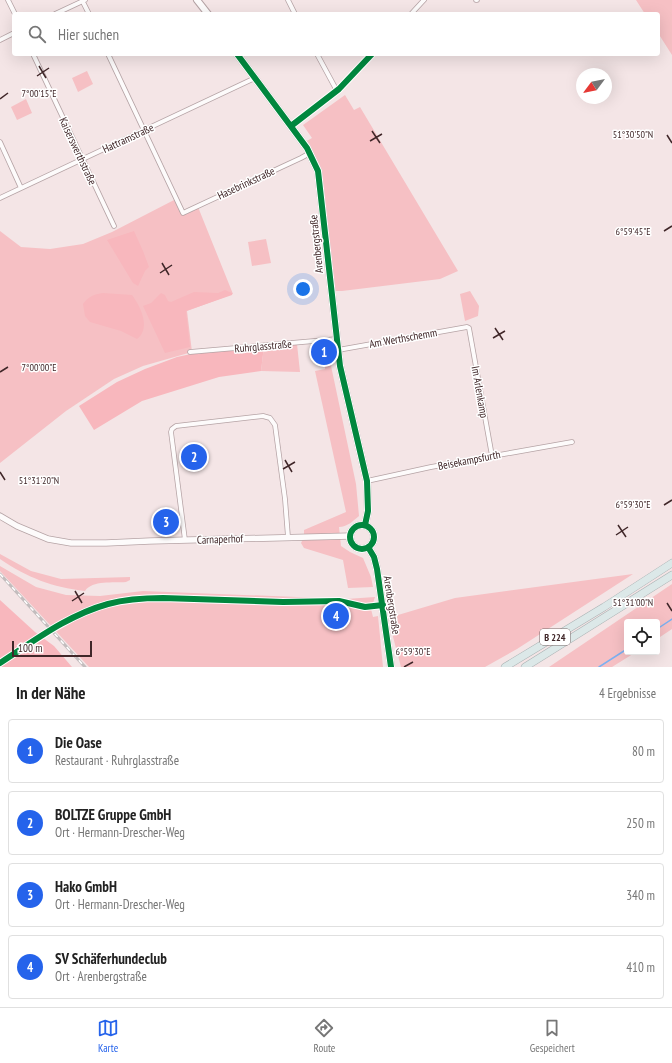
<!DOCTYPE html>
<html lang="de">
<head>
<meta charset="utf-8">
<style>
	:root { --surface:#fff; --page:#f2f2f2; --text:#222; --muted:#767676; --line:#e0e0e0; --accent:#2563eb }
	body { margin:0; font-family:"PT Sans Narrow",sans-serif; background:var(--page); color:var(--text) }
	.controls { position:absolute; right:12px; bottom:12px; display:grid; overflow:hidden; border-radius:4px; box-shadow:0 4px 16px #0002 }
	.controls button { width:36px; height:36px; display:grid; place-items:center; padding:0; border:0; border-bottom:1px solid var(--line); background:var(--surface); color:var(--text); font:20px sans-serif }
	.compass { position:absolute; left:576px; top:68px; width:36px; height:36px; border-radius:50%; background:var(--surface); box-shadow:0 4px 16px #0002; rotate:238deg }
	.scale { position:absolute; left:12px; bottom:10px; width:80px; box-sizing:border-box; padding-left:4px; border:2px solid #402729; border-top:0; font-size:11px; line-height:14px; white-space:nowrap; color:#402729; -webkit-text-stroke:3px #fff; paint-order:stroke }
	.you { position:absolute; left:303px; top:289px; width:14px; height:14px; margin:-10px; border:3px solid #fff; border-radius:50%; background:#1a73e8; box-shadow:0 0 0 6px #1a73e833 }
	.badge { display:grid; place-items:center; width:26px; height:26px; border-radius:50%; background:var(--accent); color:#fff; font-size:13px; font-weight:700 }
	.pin { position:absolute; translate:-50% -50%; border:2px solid #fff; box-shadow:0 1px 4px #0006 }
	.list { margin:0; padding:0; list-style:none }
	h2 { display:flex; justify-content:space-between; align-items:center; height:52px; margin:0; padding:0 16px; font-size:17px }
	h2 small { font-size:13px; font-weight:400; color:var(--muted) }
	.list li { display:grid; grid-template-columns:26px 1fr auto; gap:12px; align-items:center; box-sizing:border-box; height:64px; margin:0 8px 8px; padding:0 8px; border:1px solid var(--line); border-radius:4px }
	.list b { display:block; font-size:15px; white-space:nowrap }
	.list p { margin:0; font-size:13px; white-space:nowrap; color:var(--muted) }
	.list em { font-size:13px; font-style:normal; color:var(--muted) }
	.icon { flex:none; width:22px; height:22px; fill:none; stroke:currentColor; stroke-width:2; stroke-linecap:round; stroke-linejoin:round }
	.map { position:relative; flex:none; width:672px; height:667px; overflow:hidden }
	.search { position:absolute; background:var(--surface); box-shadow:0 4px 16px #0002; left:12px; right:12px; top:12px; height:44px; display:flex; align-items:center; gap:10px; box-sizing:border-box; padding:0 14px; border-radius:4px; color:var(--muted); font-size:15px }
	.sheet { height:340px; background:var(--surface) }
	nav { display:flex; justify-content:space-around; align-items:center; box-sizing:border-box; height:56px; border-top:1px solid var(--line); background:var(--surface); font-size:11px; color:var(--muted) }
	nav a { display:grid; justify-items:center; gap:2px }
	nav .on { color:var(--accent) }
	.map>svg:first-child { display:block }
	.green { fill:#f6c0c4 }
	.forest { fill:#f8b7bd }
	.lines { fill:none; stroke-linecap:round; stroke-linejoin:round }
	.stream { stroke:#7cb0f1; stroke-width:1.5 }
	.minor-casing { stroke:#b5a3a5; stroke-width:5.5 }
	.tertiary-casing { stroke:#b5a3a5; stroke-width:7 }
	.secondary-casing { stroke:#b5a3a5; stroke-width:8 }
	.trunk-casing { stroke:#a8b1b2; stroke-width:8 }
	.minor { stroke:#fdfbfb; stroke-width:4 }
	.tertiary { stroke:#fdfbfb; stroke-width:5.5 }
	.secondary { stroke:#fdfbfb; stroke-width:6 }
	.trunk { stroke:#dce8e8; stroke-width:7 }
	.rail-casing { stroke:#c3bdbe; stroke-width:3 }
	.rail { stroke:#fff; stroke-width:1.5; stroke-dasharray:4.5; stroke-linecap:butt }
	.cycleway-casing { stroke:#fff; stroke-width:8 }
	.cycleway { stroke:#00873e; stroke-width:6 }
	.ticks { fill:none; stroke:#402729; stroke-width:1.5 }
	.labels { text-anchor:middle; dominant-baseline:central; stroke-width:3; stroke-linejoin:round; paint-order:stroke }
	.shield { fill:#fff; stroke:#796869; stroke-width:1 }
	.shield-label { font-size:10px; font-weight:bold; fill:#402729 }
	.street-label { font-size:11px; fill:#402729; stroke:#fff }
	.ticks-label { font-size:10px; text-anchor:middle; fill:#402729; stroke:#fff; stroke-width:3; stroke-linejoin:round; paint-order:stroke }
</style>
</head>
<body>
<div class="map">
<svg width="672" height="667" viewBox="0 0 672 667">
	<rect width="100%" height="100%" fill="#f4e5e6"/>
	<path class="green" d="M636,0H672V55L658,33V14H645Z
		M87,71L93,84L78,92L72,78Z
		M345,95L354,110L360,107L458,271L440,279L342,291H332L319,178L303,143L312,138L303,125Z
		M26,99L32,113L17,120L11,107Z
		M176,199L182,214L198,207L233,294L187,311L192,352L143,366L114,379L66,411L0,463V231L21,247L50,249L83,244L112,232Z
		M266,239L271,263L252,266L248,242Z
		M470,291L479,306L478,316L465,321L460,294Z
		M297,344L300,372L261,371L264,346Z
		M325,361H330L356,484L359,516C353,521 347,527 339,527L341,546L350,552L363,558L371,577L373,587L348,588L343,560L304,548L301,543L304,537V530L346,512L315,371L325,369Z
		M0,554L31,571L61,579L130,577V580L126,582C114,583 92,580 85,591C52,587 28,578 0,559Z
		M0,566L36,587L66,595L100,596L143,591L346,599L375,597L371,609L373,617L378,616L383,667H89L0,571Z
		M633,574L517,649L485,667H401L388,618L455,598Z
		M672,584V629L657,639V622H627V652H636L612,667H549Z"/>
	<path class="forest" d="M134,231L143,251L149,267L145,271L138,286L133,283L107,240Z
		M225,290L232,293V295L186,311L190,347L165,353L143,306L151,303L161,293L165,295L168,301L171,302L194,292L218,293Z
		M103,293L132,295C141,307 151,328 137,339L121,331L90,322L85,316L83,304C88,297 94,294 103,293Z
		M264,346L261,371L219,377L142,401L94,430L79,406L117,382L145,369L177,357L191,354Z
		M0,600L35,632L54,646L72,667H0Z"/>
	<g class="lines">
		<path class="stream" d="M657,629L672,619
			M599,667L627,649"/>
		<g class="minor-casing">
			<path id="minor" d="M8,0L15,14
				M82,0L89,14
				M288,0L295,14
				M476,0H477
				M55,14L85,0
				M411,14L424,0
				M0,40L14,33
				M33,54L114,226
				M108,54L183,213L301,158L310,153
				M317,54L337,91
				M291,126L339,89L372,54
				M0,142L21,188
				M0,198L255,78
				M338,350L467,327L469,328L492,456
				M190,352L337,339
				M367,481L431,467L572,442
				M185,540L171,432L172,429L176,426L263,416L270,418L275,425L285,499L288,537"/>
		</g>
		<g class="tertiary-casing">
			<path id="tertiary" d="M0,516L17,526L48,539L71,543H106L150,541L350,536"/>
		</g>
		<g class="secondary-casing">
			<path id="secondary" d="M197,0L208,14
				M237,54L307,148L318,171L340,366L367,481L368,511L365,525
				M350 537a12 12 0 1 1 24 0a12 12 0 1 1-24 0Z
				M368,547L374,557L377,569L391,667"/>
		</g>
		<g class="trunk-casing">
			<path id="trunk" d="M505,667L604,607L672,563
				M525,667L672,575"/>
		</g>
		<use href="#minor" class="minor"/>
		<use href="#tertiary" class="tertiary"/>
		<use href="#secondary" class="secondary"/>
		<use href="#trunk" class="trunk"/>
		<g class="rail-casing">
			<path id="rail" d="M0,574L85,667"/>
		</g>
		<use href="#rail" class="rail"/>
		<g class="cycleway-casing">
			<path id="cycleway" d="M237,54L307,148L318,171L340,366L367,481L368,511L365,525
				M291,126L339,89L372,54
				M350 537a12 12 0 1 1 24 0a12 12 0 1 1-24 0Z
				M368,547L374,557L377,569L391,667
				M0,663C34,641 68,615 108,604C126,599 145,598 163,598L283,602L339,601L365,607L383,605"/>
		</g>
		<use href="#cycleway" class="cycleway"/>
	</g>
	<path class="ticks" d="M39,66L46,78M37,76L49,68M0,99L8,93M372,131L380,143M667,135L672,143M370,141L382,134M664,231L672,226M162,263L169,275M160,273L172,265M495,328L503,340M493,338L505,331M0,372L8,367M285,460L292,472M283,469L295,462M0,472L5,480M664,505L672,500M618,525L626,537M616,535L628,527M75,591L82,603M72,601L84,593M667,603L672,611M404,667L413,662"/>
	<g class="labels">
		<rect class="shield" x="540" y="629" width="30" height="16" rx="3"/>
		<g class="shield-label">
			<text x="555" y="637">B 224</text>
		</g>
		<g class="street-label">
			<text transform="translate(128 138) rotate(-25)">Hattramstraße</text>
			<text transform="translate(78 151) rotate(65)">Kaiserswerthstraße</text>
			<text transform="translate(246 183) rotate(-25)">Hasebrinkstraße</text>
			<text transform="translate(316 244) rotate(-96)">Arenbergstraße</text>
			<text transform="translate(403 338) rotate(-10)">Am Werthschemm</text>
			<text transform="translate(263 346) rotate(-5)">Ruhrglasstraße</text>
			<text transform="translate(480 392) rotate(80)">Im Arlenkamp</text>
			<text transform="translate(469 460) rotate(-11)">Beisekampsfurth</text>
			<text transform="translate(220 539) rotate(-2)">Carnaperhof</text>
			<text transform="translate(392 605) rotate(81)">Arenbergstraße</text>
		</g>
	</g>
	<g class="ticks-label">
		<text x="39" y="97">7°00'15"E</text>
		<text x="633" y="138">51°30'50"N</text>
		<text x="633" y="235">6°59'45"E</text>
		<text x="39" y="371">7°00'00"E</text>
		<text x="39" y="484">51°31'20"N</text>
		<text x="633" y="508">6°59'30"E</text>
		<text x="633" y="606">51°31'00"N</text>
		<text x="413" y="655">6°59'30"E</text>
	</g>
</svg>
<div class="controls">
<button><svg class="icon" aria-label="locate" viewBox="0 0 24 24"><circle cx="12" cy="12" r="6"/><path d="M12 2v4M12 18v4M2 12h4M18 12h4"/></svg></button>
</div>
<svg class="compass" viewBox="-18 -18 36 36"><path d="M0-13l5 13h-10z" fill="#e53935"/><path d="M0 13l5-13h-10z" fill="#767676"/></svg>
<div class="scale">100 m</div>
<div class="you"></div>
<div class="pin badge" style="left:324px;top:352px">1</div>
<div class="pin badge" style="left:194px;top:457px">2</div>
<div class="pin badge" style="left:166px;top:522px">3</div>
<div class="pin badge" style="left:336px;top:616px">4</div>
<div class="search"><svg class="icon" aria-label="search" viewBox="0 0 24 24"><circle cx="10" cy="10" r="6"/><path d="M15 15l6 6"/></svg>Hier suchen</div>
</div>
<section class="sheet">
<h2>In der Nähe<small>4 Ergebnisse</small></h2>
<ul class="list">
<li><span class="badge">1</span><div><b>Die Oase</b><p>Restaurant · Ruhrglasstraße</p></div><em>80 m</em></li>
<li><span class="badge">2</span><div><b>BOLTZE Gruppe GmbH</b><p>Ort · Hermann-Drescher-Weg</p></div><em>250 m</em></li>
<li><span class="badge">3</span><div><b>Hako GmbH</b><p>Ort · Hermann-Drescher-Weg</p></div><em>340 m</em></li>
<li><span class="badge">4</span><div><b>SV Schäferhundeclub</b><p>Ort · Arenbergstraße</p></div><em>410 m</em></li>
</ul>
</section>
<nav>
<a class="on"><svg class="icon" aria-label="map" viewBox="0 0 24 24"><path d="M3 6l6-2 6 2 6-2v14l-6 2-6-2-6 2zM9 4v14M15 6v14"/></svg>Karte</a>
<a><svg class="icon" aria-label="directions" viewBox="0 0 24 24"><path d="M12 3l9 9-9 9-9-9zM9 14v-3h6M13 9l2 2-2 2"/></svg>Route</a>
<a><svg class="icon" aria-label="saved" viewBox="0 0 24 24"><path d="M7 4h10v16l-5-4-5 4z"/></svg>Gespeichert</a>
</nav>
</body>
</html>
